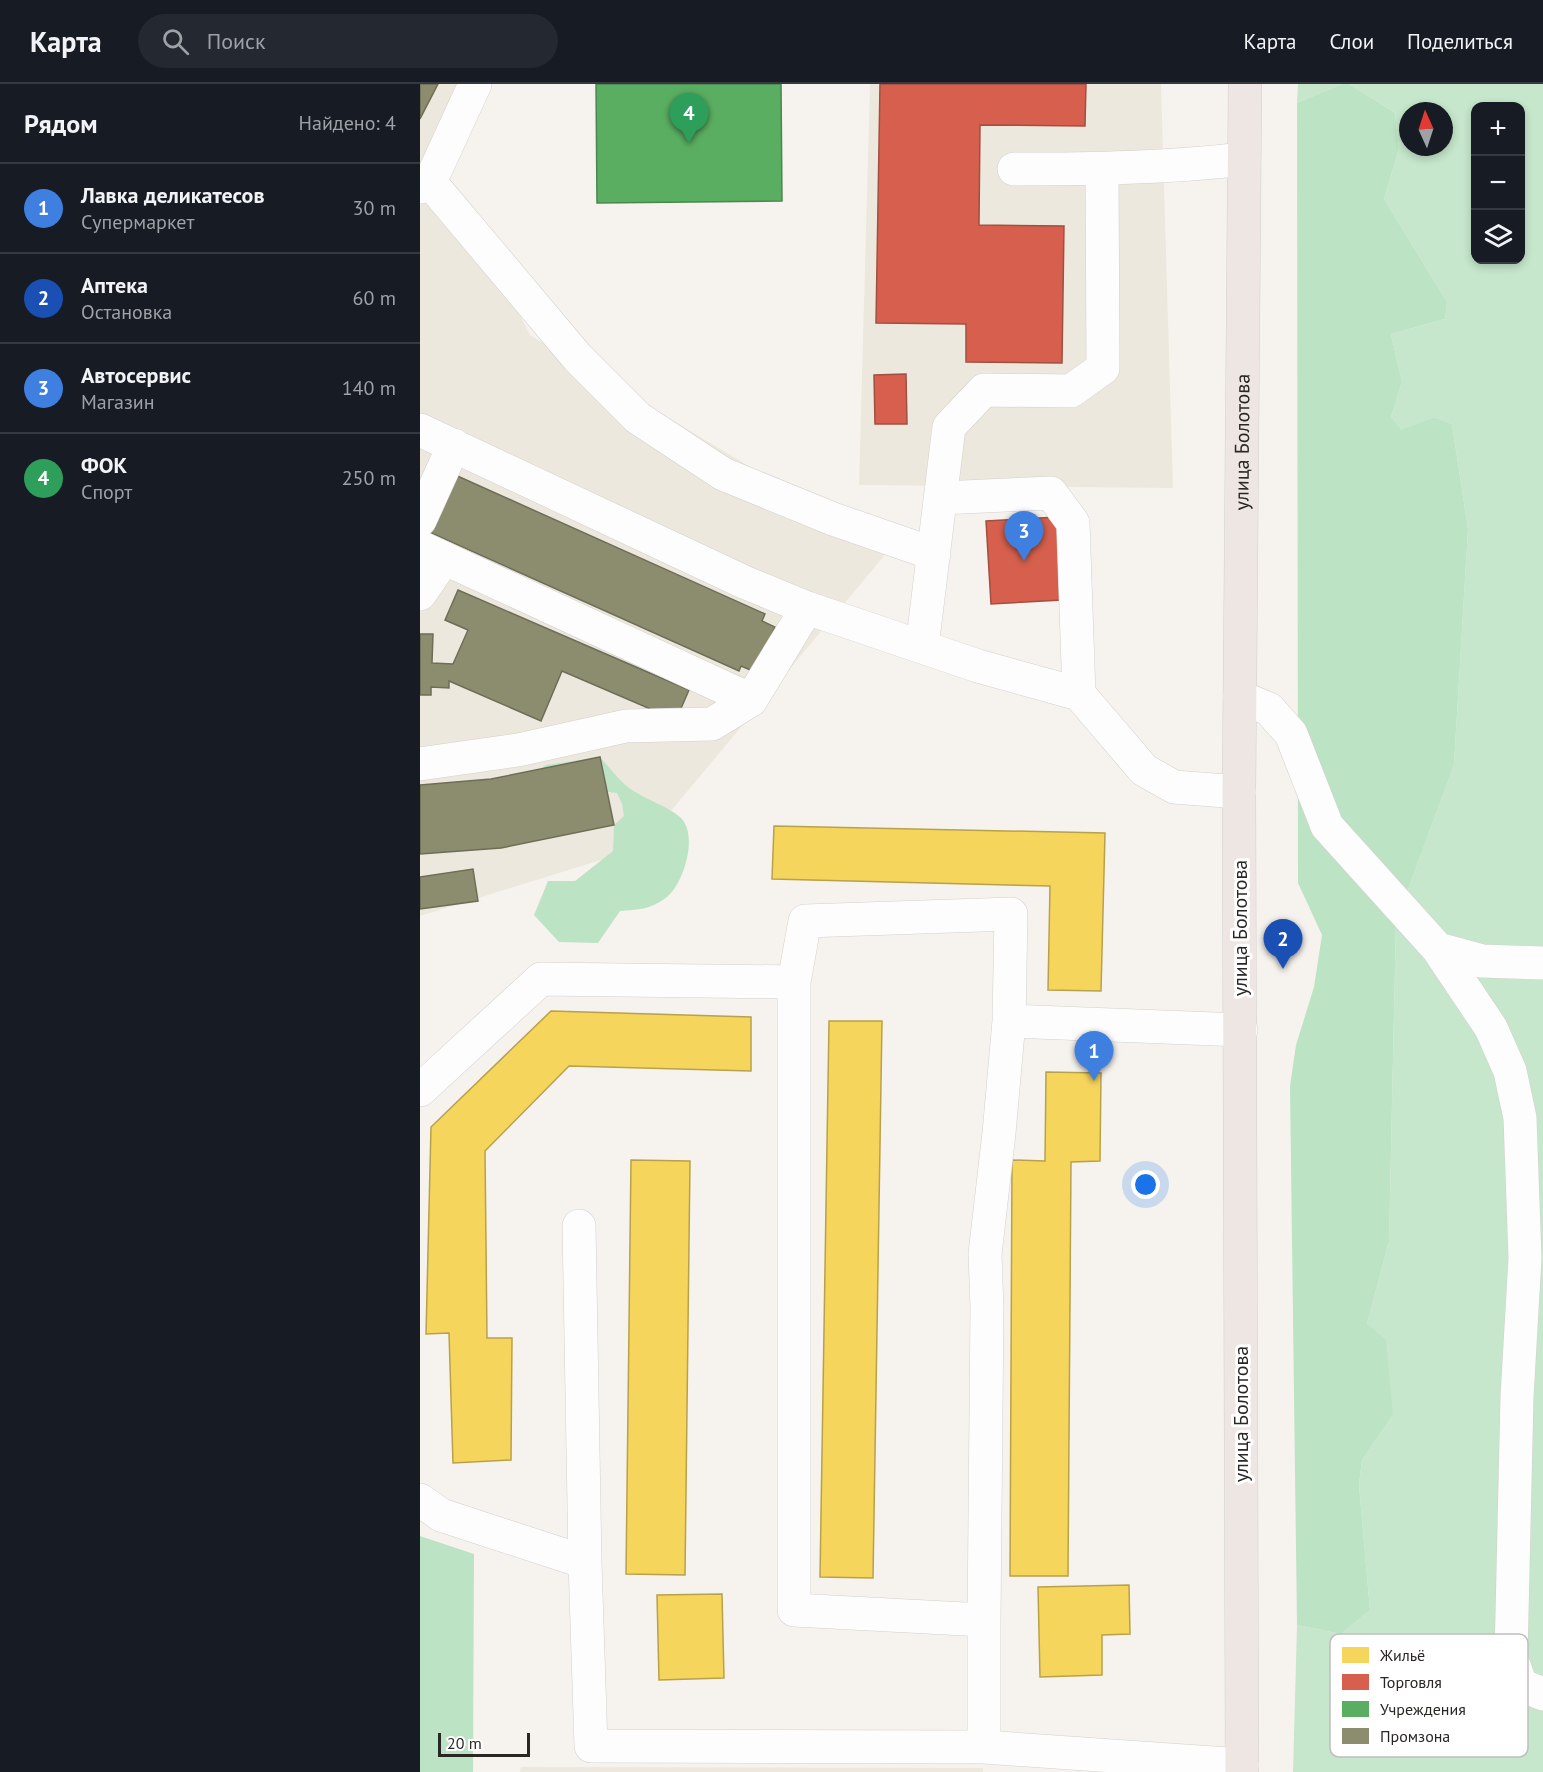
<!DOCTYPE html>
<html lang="ru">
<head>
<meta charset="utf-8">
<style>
	:root { --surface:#171b24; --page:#242831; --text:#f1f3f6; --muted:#9ea1a6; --line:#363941; --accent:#b45309 }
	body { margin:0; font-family:"PT Sans",sans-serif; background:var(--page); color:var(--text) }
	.controls { position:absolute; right:18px; top:18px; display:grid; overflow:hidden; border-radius:12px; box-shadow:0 3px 9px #0003 }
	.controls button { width:54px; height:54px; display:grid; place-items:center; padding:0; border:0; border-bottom:2px solid var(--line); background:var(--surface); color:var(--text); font:30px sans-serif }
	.compass { position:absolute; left:979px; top:18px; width:54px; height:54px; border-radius:50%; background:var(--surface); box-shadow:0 3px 9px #0003; rotate:357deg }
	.scale { position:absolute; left:18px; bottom:15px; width:92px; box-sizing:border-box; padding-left:6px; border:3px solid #292724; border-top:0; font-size:16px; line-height:21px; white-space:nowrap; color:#292724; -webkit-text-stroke:4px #fff; paint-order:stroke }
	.you { position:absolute; left:726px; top:1101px; width:21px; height:21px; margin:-15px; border:4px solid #fff; border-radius:50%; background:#1a73e8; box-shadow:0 0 0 9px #1a73e833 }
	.badge { display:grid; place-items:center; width:39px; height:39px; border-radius:50%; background:var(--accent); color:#fff; font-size:20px; font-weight:700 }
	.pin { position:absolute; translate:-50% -50px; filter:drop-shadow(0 2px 3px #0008) }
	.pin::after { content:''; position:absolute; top:32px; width:21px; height:18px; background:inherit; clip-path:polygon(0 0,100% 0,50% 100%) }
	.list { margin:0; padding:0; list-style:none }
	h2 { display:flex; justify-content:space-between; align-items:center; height:78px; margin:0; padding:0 24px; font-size:26px }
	h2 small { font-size:20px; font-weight:400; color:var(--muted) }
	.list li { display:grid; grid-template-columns:39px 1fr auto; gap:18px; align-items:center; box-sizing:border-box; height:90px; padding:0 24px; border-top:2px solid var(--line) }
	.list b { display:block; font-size:22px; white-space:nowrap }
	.list p { margin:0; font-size:20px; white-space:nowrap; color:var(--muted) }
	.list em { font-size:20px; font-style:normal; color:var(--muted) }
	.icon { flex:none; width:33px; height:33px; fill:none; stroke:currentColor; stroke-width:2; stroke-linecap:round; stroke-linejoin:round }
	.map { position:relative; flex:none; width:1123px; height:1688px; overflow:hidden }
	header { display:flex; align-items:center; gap:36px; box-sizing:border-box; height:84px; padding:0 30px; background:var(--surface); border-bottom:2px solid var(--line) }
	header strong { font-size:28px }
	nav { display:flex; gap:33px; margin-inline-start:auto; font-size:21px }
	.search { width:420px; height:54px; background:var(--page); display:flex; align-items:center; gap:15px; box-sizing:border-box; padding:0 21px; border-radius:33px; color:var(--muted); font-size:22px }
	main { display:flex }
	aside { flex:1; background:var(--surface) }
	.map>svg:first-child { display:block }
	.built { fill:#ede8dd }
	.green { fill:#c6e7cc; fill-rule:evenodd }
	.forest { fill:#bce3c4 }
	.homes { fill:#f6d55c; stroke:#b8a14b; stroke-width:1.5 }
	.shops { fill:#d6604d; stroke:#a24f41; stroke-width:1.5 }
	.public { fill:#5aae61; stroke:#4b864f; stroke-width:1.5 }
	.industry { fill:#8c8c6e; stroke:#6e6e58; stroke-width:1.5 }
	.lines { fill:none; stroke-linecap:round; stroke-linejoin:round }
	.minor-casing { stroke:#d2d0cd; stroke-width:34 }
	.major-casing { stroke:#d1d0ce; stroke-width:34 }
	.minor { stroke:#fefdfd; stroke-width:33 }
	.major { stroke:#ede6e2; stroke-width:33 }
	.labels { text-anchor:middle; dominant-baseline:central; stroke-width:6; stroke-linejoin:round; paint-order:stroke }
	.street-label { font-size:20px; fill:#292724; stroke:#fff }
	.key { fill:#fff; stroke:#bfbebd; stroke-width:1.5 }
	.key-label { font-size:16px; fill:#292724 }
</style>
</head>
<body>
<header>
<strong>Карта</strong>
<div class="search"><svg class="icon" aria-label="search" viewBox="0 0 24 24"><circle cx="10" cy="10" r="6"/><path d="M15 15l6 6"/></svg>Поиск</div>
<nav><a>Карта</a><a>Слои</a><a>Поделиться</a></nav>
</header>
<main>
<aside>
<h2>Рядом<small>Найдено: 4</small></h2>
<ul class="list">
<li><span class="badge" style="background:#3f7fe0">1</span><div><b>Лавка деликатесов</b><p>Супермаркет</p></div><em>30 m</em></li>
<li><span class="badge" style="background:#1a4fb4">2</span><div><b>Аптека</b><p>Остановка</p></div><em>60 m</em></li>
<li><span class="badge" style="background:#3f7fe0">3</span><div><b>Автосервис</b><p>Магазин</p></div><em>140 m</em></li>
<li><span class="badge" style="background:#2e9e5b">4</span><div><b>ФОК</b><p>Спорт</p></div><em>250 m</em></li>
</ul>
</aside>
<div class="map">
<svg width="1123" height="1688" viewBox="0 0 1123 1688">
	<rect width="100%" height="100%" fill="#f6f3ef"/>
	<path class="built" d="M0,0H68L27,88L110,251L469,466L220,764L0,832Z
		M450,0H741L753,404L439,401Z
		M101,1683L563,1684V1688H100Z"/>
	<path class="green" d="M878,0H922L877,19Z
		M929,0H1123V1688H873L877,1541L921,1550L950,1526L939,1401L942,1376L973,1331L947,1240L969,1157L976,838L1034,681L1048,445L1032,340L1014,333L980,347L971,333L982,298L971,250L1025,235L1027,218L964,115L979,65L975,29ZM1056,22H1100V176H1056ZM988,27H1024V63H988Z"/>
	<path class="forest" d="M922,0H929L975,29L979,65L964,115L1027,218L1025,235L971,250L982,298L971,333L981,346L1014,333L1032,340L1048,445L1034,681L976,838L969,1157L947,1240L966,1256L973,1331L942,1376L939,1401L950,1526L921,1550L877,1541L870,1002L876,961L894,903L902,851L878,799L877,19Z
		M180,673C190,684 200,698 212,706C227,716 247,722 260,733C279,750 264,799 247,813C232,825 218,826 200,827L178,859L139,858L114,831L128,797H155L193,767L194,741L204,732L202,720L197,709L105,697L126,681Z
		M0,1452L54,1470L53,1688H0Z"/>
	<path class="homes" d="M354,742L685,749L681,907L628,906L630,802L352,795Z
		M131,927L331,933V987L149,982L65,1067L67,1254H92L91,1376L33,1379L29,1249L6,1250L11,1043Z
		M409,937H462L453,1494L400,1493Z
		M626,988L681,989L680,1077L651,1078L648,1492H590L592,1076L625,1077Z
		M211,1076L270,1077L265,1491L206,1490Z
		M709,1501L710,1550L682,1551V1591L620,1593L618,1503Z
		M302,1510L304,1594L239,1596L237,1511Z"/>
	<path class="shops" d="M460,0H666L665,42L560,41L559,141L644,142L642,279L546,278V240L456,239Z
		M486,290L487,340H455L454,291Z
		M638,433L642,516L571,520L566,437Z"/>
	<path class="public" d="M176,0H361L362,117L177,119Z"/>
	<path class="industry" d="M0,0H18L0,35Z
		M33,390L345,530L342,537L355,543L335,588L321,582L319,587L7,447Z
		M38,506L269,606L256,636L142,587L121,637L29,597V604L11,603V611H0V550H13L12,579L33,580L48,546L25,536Z
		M180,673L194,741L81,764L0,770V701L71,695Z
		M53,785L58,817L0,825V793Z"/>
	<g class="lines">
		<g class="minor-casing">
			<path id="minor" d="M594,85C671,85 747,84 824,75
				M10,98L158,274L218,334L303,390L413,435L514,470
				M0,103L10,98L55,0
				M0,346L324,498L387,524L558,582L659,610L724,686L754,703L819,708
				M521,414L631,409L653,439L659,610
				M0,436L34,361
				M0,463L331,616
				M0,510L24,475
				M502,563L529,343L564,306L651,307L683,284L682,85
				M820,613L849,625L871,650L907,742L1018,865L1062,877L1123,879
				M0,680L98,666L206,642L292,640L331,616L387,524
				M1018,865L1071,944L1090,987L1100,1034L1105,1174L1097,1313L1091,1573L1101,1601L1123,1610
				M374,898V1526L564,1536V1663
				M0,1006L121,895L374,898L385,837L591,830L589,937L821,946
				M159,1142L165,1478
				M0,1416L21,1431L165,1478L171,1662L564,1663L822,1681
				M564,1536L567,1224L565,1170L579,1049L589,937"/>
		</g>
		<g class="major-casing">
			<g id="major">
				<path id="s1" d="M822,1688L819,708L825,0"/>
			</g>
		</g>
		<use href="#minor" class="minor"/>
		<use href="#major" class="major"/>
	</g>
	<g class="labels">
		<g class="street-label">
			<text stroke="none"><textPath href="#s1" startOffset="1330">улица Болотова</textPath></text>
			<text transform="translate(820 844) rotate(-90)">улица Болотова</text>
			<text transform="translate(821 1330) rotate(-90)">улица Болотова</text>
		</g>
	</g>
	<rect x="910" y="1550" width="198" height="123" rx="9" class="key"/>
	<rect x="922" y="1563" width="27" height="16" fill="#f6d55c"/>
	<rect x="922" y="1590" width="27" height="16" fill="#d6604d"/>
	<rect x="922" y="1617" width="27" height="16" fill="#5aae61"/>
	<rect x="922" y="1644" width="27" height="16" fill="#8c8c6e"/>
	<g class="key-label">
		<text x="960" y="1577">Жильё</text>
		<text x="960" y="1604">Торговля</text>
		<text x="960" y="1631">Учреждения</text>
		<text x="960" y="1658">Промзона</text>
	</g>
</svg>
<div class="controls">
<button>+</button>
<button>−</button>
<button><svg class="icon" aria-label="layers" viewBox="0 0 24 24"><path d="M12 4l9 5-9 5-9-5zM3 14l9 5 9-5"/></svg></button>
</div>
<svg class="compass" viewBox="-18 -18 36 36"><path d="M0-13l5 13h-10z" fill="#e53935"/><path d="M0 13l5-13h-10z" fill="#9ea1a6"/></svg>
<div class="scale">20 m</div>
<div class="you"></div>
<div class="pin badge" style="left:674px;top:997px;background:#3f7fe0">1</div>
<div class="pin badge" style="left:863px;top:885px;background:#1a4fb4">2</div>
<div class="pin badge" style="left:604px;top:477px;background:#3f7fe0">3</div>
<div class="pin badge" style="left:269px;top:59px;background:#2e9e5b">4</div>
</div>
</main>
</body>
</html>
